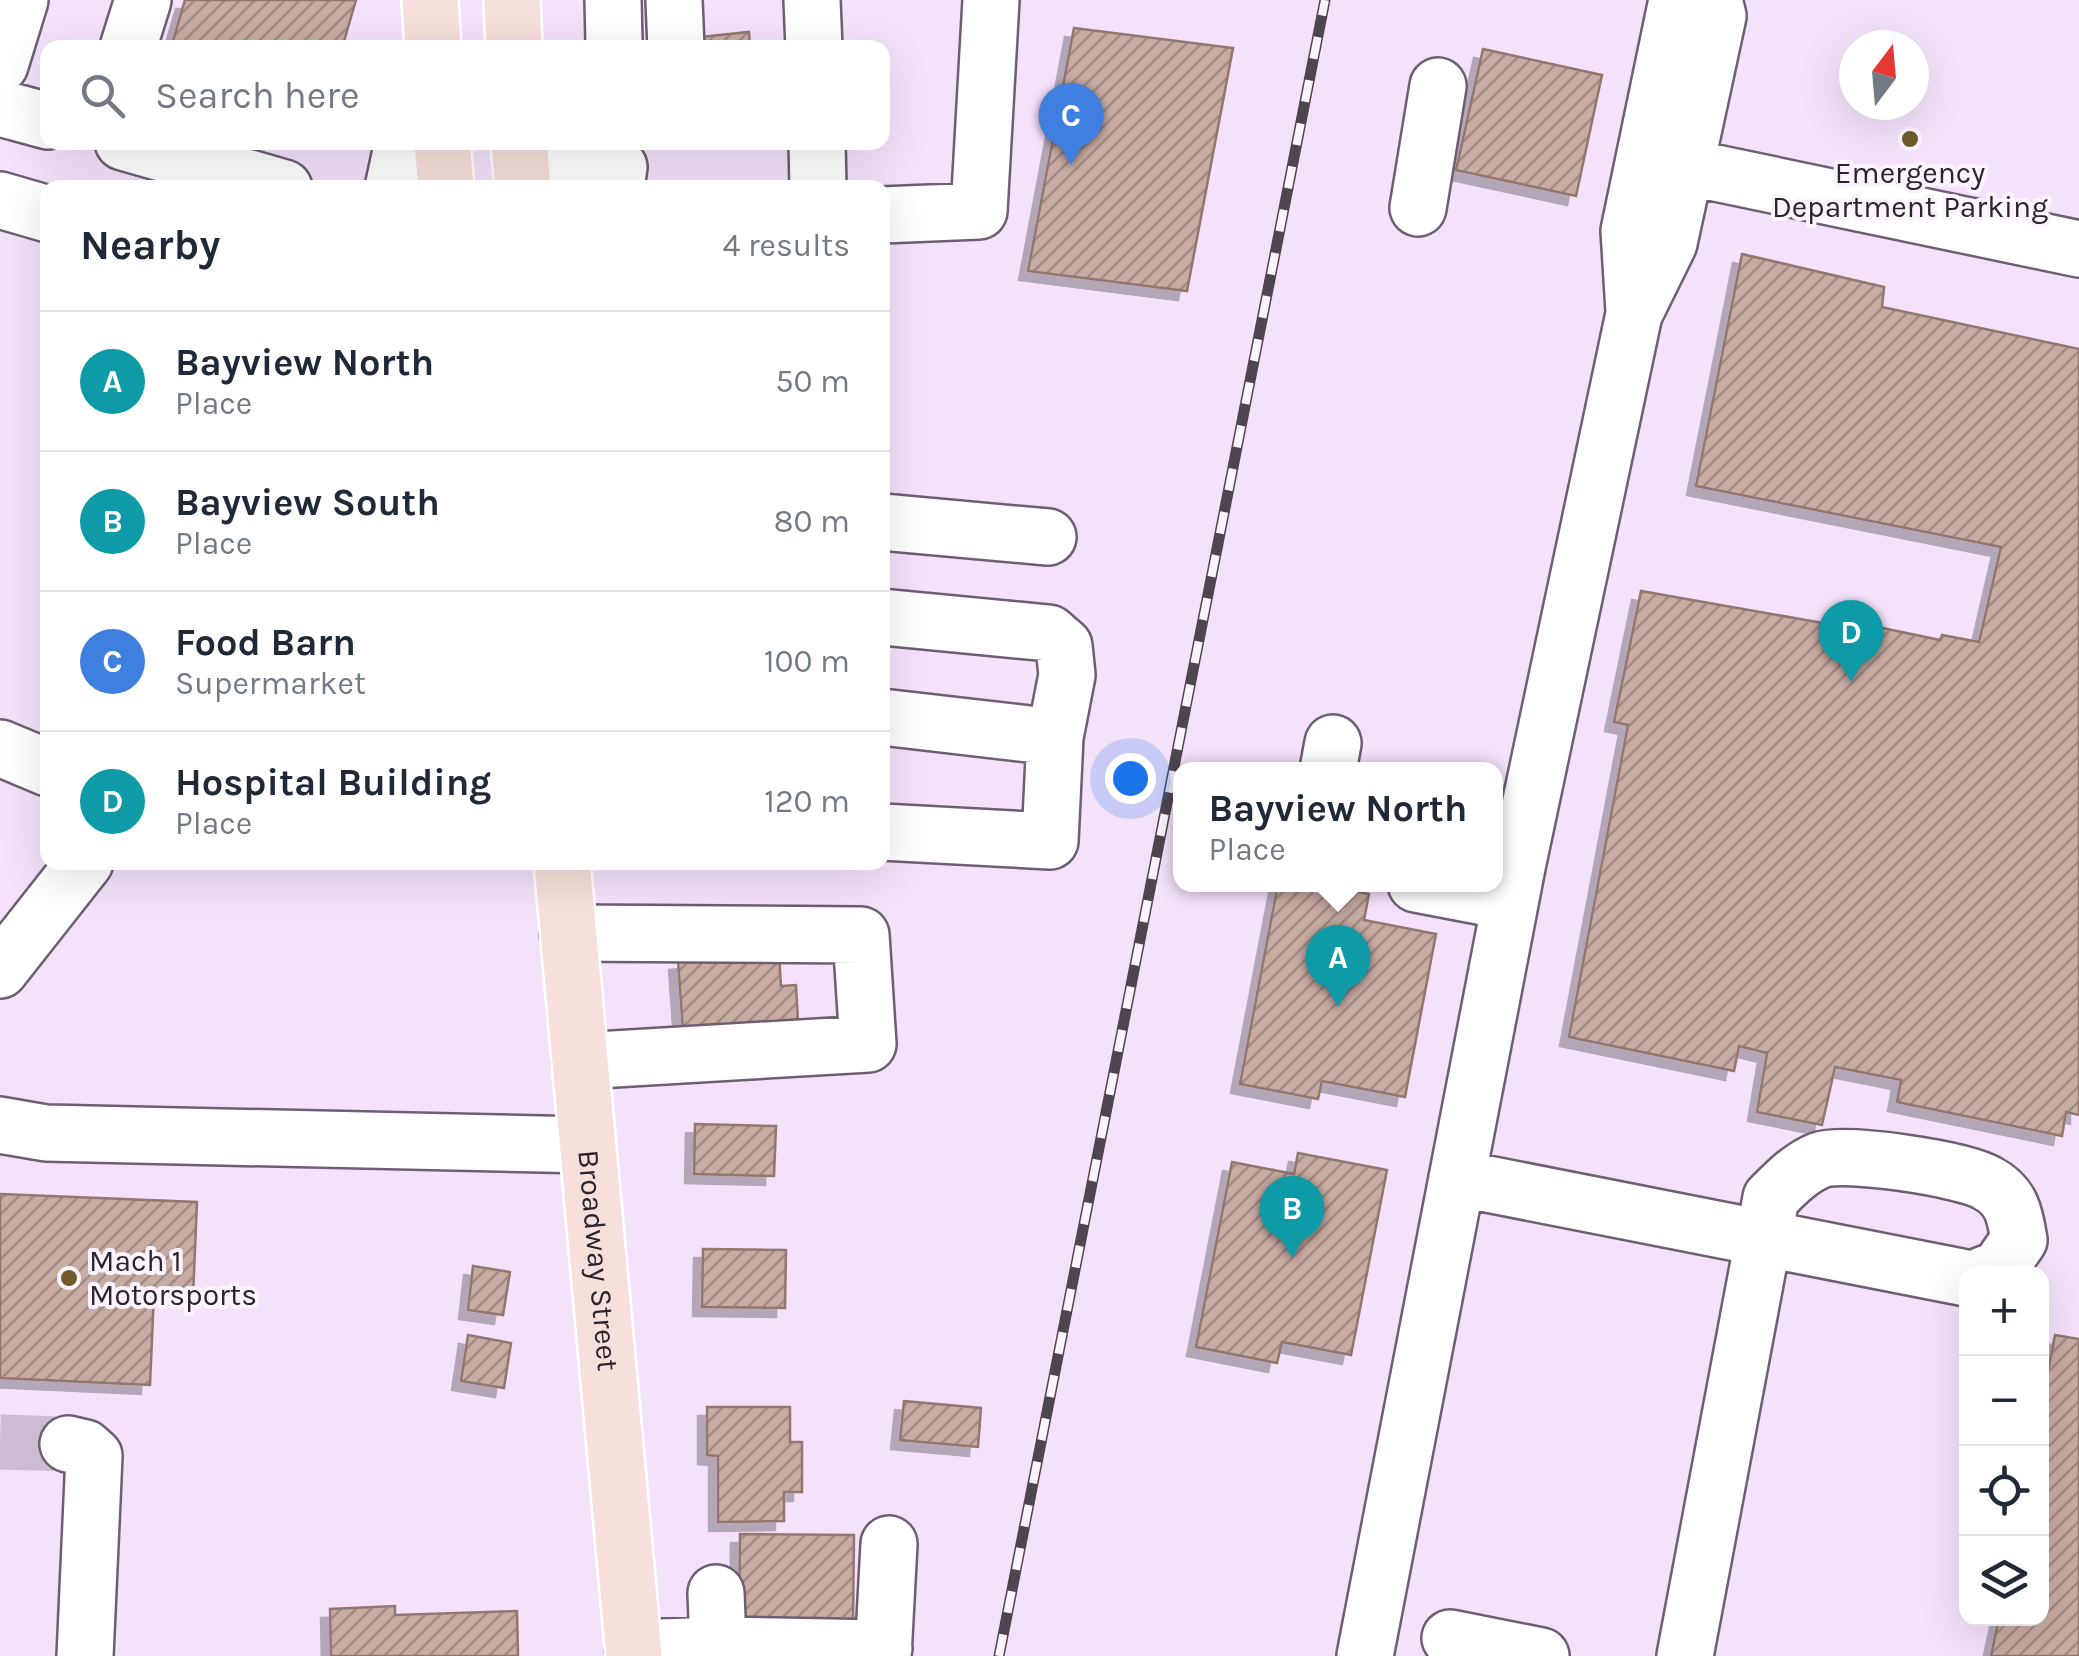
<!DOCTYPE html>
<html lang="en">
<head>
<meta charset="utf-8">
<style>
	:root { --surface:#fff; --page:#f6f6f7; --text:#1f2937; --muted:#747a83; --line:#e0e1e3; --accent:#db2777 }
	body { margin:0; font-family:Karla,sans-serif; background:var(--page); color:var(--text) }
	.controls { position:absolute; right:30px; bottom:30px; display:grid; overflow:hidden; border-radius:20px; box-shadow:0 10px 40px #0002 }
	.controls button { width:90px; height:90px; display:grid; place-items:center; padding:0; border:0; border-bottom:2px solid var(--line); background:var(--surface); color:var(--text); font:50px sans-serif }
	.compass { position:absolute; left:1839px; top:30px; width:90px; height:90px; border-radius:50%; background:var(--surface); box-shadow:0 10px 40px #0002; rotate:16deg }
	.you { position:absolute; left:1130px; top:778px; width:35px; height:35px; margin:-25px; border:8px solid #fff; border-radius:50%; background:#1a73e8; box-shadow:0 0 0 15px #1a73e833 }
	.badge { display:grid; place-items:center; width:65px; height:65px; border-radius:50%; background:var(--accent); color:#fff; font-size:32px; font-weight:700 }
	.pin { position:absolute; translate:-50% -82px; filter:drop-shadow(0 2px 5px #0008) }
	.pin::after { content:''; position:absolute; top:52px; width:35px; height:30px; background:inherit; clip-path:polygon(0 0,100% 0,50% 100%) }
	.popup { position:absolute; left:1173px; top:762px; width:330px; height:130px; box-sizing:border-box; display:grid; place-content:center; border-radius:20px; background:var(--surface); filter:drop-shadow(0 2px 8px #0005); font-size:32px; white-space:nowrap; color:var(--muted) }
	.popup b { font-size:38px; color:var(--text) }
	.popup::after { content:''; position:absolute; left:50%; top:100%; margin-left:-20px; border:20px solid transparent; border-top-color:var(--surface) }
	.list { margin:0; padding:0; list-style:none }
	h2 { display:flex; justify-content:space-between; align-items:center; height:130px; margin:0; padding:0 40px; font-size:42px }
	h2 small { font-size:32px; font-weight:400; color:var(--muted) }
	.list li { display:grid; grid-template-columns:65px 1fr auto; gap:30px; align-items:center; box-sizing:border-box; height:140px; padding:0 40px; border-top:2px solid var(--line) }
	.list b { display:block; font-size:38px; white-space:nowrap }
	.list p { margin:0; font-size:32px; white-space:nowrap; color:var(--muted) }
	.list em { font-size:32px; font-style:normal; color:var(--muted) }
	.icon { flex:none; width:55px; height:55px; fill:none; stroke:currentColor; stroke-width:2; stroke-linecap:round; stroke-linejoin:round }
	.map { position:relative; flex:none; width:2079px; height:1656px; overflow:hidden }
	.search { position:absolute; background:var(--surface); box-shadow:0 10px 40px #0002; left:40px; top:40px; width:850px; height:110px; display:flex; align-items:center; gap:25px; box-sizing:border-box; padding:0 35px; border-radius:20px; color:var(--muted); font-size:38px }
	.panel { position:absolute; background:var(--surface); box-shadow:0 10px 40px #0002; left:40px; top:180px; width:850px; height:690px; border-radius:20px }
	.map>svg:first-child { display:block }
	.building { fill:url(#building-hatch); stroke:#92776f; stroke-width:2.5; filter:url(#shadow) }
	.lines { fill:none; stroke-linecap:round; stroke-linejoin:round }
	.minor-tunnel { stroke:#ccbcd1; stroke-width:55; stroke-dasharray:55 28; stroke-linecap:butt }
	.minor-casing { stroke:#6e5e73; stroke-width:60 }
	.major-casing { stroke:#fff; stroke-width:60 }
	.minor { stroke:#fff; stroke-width:55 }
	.major { stroke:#f7dfdb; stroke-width:55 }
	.rail-casing { stroke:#4e4550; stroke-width:11 }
	.rail { stroke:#fbf4fd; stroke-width:8; stroke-dasharray:22; stroke-linecap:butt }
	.poi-dot { fill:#705b2a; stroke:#fbf4fd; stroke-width:4 }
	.labels { text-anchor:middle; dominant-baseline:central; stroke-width:8; stroke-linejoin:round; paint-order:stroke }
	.poi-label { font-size:30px; fill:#2a242c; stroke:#fbf4fd }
	.street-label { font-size:30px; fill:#2a242c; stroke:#fbf4fd }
</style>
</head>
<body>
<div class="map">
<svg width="2079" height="1656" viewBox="0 0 2079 1656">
	<defs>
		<pattern id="building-hatch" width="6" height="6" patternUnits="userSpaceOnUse" patternTransform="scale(2.5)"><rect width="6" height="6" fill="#c8aba3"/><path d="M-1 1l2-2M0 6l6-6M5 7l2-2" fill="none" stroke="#a38b85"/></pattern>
		<filter id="shadow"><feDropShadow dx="-9" dy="9" stdDeviation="0" flood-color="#0004"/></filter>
	</defs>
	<rect width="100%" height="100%" fill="#f4e2fa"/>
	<path class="building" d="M185,0H356L342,48H171Z
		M1074,28L1233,48L1187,291L1028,271Z
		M749,32L750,48H691L690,38Z
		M1483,49L1602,75L1576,196L1456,170Z
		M1742,254L1884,287L1882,307L2079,349V1115L2066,1112L2062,1136L1897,1102L1901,1080L1835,1067L1822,1125L1757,1112L1767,1053L1739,1046L1734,1071L1569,1037L1628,725L1614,722L1641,591L1834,625L1835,618L1940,640L1942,635L1979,642L2001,547L1696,486Z
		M1278,884H1318L1369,894L1364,920L1436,934L1405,1097L1322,1081L1318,1099L1240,1084Z
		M779,954L781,986L796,985L798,1022L683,1030L678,961Z
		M695,1124L776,1126L774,1176L694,1174Z
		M1298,1153L1387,1170L1351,1355L1282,1342L1277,1363L1196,1347L1232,1162L1294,1174Z
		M0,1194L197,1202L193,1297L154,1293L150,1385L0,1378Z
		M703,1249L786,1250L785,1308L702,1307Z
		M473,1266L510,1272L503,1315L468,1310Z
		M468,1335L511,1343L504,1388L461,1381Z
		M2055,1335L2079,1339V1656H1991L1999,1618H2042V1402Z
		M904,1401L981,1408L978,1447L900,1440Z
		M707,1407H790V1442H802V1492H784V1521L718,1522V1456L707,1455Z
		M740,1534L854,1535L853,1624L739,1623Z
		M395,1606V1615L517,1611L518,1656H331L330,1609Z"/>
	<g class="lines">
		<path class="minor-tunnel" d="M0,1442L68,1444"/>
		<g class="minor-casing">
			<path id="minor" d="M613,0L614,42
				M674,0L676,48
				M812,0L814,48
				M128,48L143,0
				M0,65L20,0
				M0,108L48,121
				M123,142L284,188
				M817,142L818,188
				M1687,167L2079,249
				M522,174L619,167L616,188
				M393,188L403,142
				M0,200L48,214
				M1418,208L1438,86
				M882,215L979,211L991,0
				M1634,311L1629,231L1677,0
				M882,522L1048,537
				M882,617L1049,633L1064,646L1067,675L1055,737
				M882,717L1055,737L1050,841L882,832
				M0,748L48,768
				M1328,770L1333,743
				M1416,884L1510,902
				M568,933L861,935L868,1044L580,1061
				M0,970L85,862
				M0,1125L46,1133L587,1145
				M1457,1178L1966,1278
				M68,1444L85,1448L94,1456L85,1656
				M1450,1638L1541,1656
				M718,1645L884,1648
				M633,1648L718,1645L716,1593
				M883,1656L889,1544
				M1365,1656L1517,867L1634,314L1669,243L1718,16L1714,0
				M1685,1656L1771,1198C1785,1184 1800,1168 1820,1160C1844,1151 1964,1169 1987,1183C2012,1196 2015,1215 2019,1240L1998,1270L1985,1274"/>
		</g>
		<g class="major-casing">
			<g id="major">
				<path d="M430,0L433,48"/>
				<path d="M512,0L514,48"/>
				<path d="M442,142L446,188"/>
				<path d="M519,142L523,188"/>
				<path id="s1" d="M562,862L634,1656"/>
			</g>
		</g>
		<use href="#minor" class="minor"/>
		<use href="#major" class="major"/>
		<g class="rail-casing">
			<path id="rail" d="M999,1656L1325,0"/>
		</g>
		<use href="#rail" class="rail"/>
	</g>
	<g class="poi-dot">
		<circle cx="1910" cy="139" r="10"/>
		<circle cx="69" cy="1278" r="10"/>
	</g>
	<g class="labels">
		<g class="poi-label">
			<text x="1910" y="173">Emergency<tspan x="1910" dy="34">Department Parking</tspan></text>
			<text x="89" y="1261" text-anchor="start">Mach 1<tspan x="89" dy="34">Motorsports</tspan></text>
		</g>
		<g class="street-label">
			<text stroke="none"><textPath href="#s1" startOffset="400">Broadway Street</textPath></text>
		</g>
	</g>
</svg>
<div class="controls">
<button>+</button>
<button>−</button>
<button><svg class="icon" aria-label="locate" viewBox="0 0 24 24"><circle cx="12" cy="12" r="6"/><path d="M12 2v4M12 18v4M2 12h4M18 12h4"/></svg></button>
<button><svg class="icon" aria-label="layers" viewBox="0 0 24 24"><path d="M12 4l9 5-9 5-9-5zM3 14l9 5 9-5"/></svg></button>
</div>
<svg class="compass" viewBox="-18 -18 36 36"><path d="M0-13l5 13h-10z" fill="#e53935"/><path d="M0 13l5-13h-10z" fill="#747a83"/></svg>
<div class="you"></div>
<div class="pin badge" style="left:1338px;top:1007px;background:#0f9aa8">A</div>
<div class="popup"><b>Bayview North</b>Place</div>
<div class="pin badge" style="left:1292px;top:1258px;background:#0f9aa8">B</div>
<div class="pin badge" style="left:1071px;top:165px;background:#3f7fe0">C</div>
<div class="pin badge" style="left:1851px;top:682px;background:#0f9aa8">D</div>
<div class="search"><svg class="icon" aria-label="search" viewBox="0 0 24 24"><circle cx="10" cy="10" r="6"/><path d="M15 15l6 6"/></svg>Search here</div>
<section class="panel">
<h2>Nearby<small>4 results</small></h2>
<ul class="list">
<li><span class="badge" style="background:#0f9aa8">A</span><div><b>Bayview North</b><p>Place</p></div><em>50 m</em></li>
<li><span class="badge" style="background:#0f9aa8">B</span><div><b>Bayview South</b><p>Place</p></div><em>80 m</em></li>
<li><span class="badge" style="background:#3f7fe0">C</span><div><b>Food Barn</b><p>Supermarket</p></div><em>100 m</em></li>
<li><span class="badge" style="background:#0f9aa8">D</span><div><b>Hospital Building</b><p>Place</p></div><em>120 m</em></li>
</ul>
</section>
</div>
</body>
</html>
